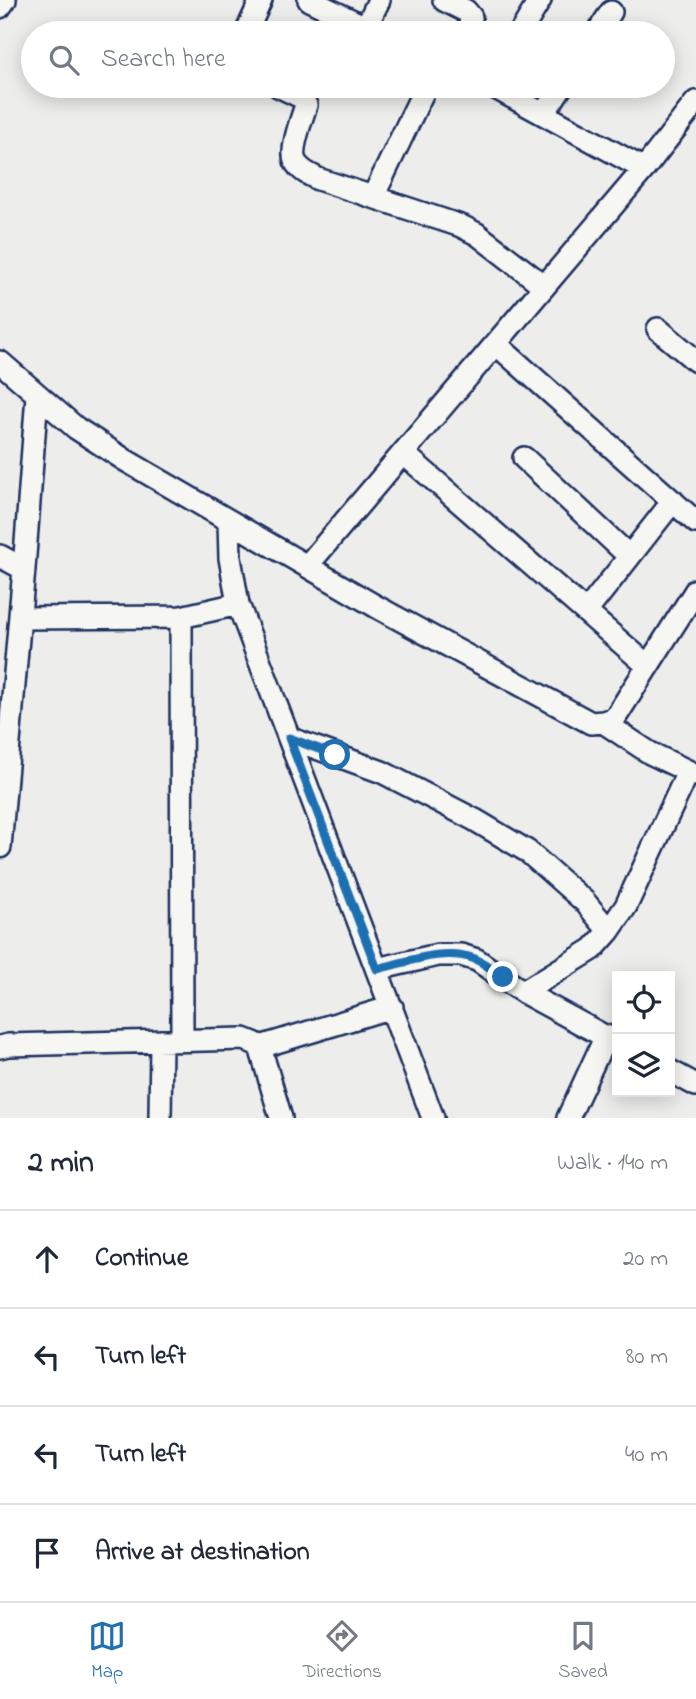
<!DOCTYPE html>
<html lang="en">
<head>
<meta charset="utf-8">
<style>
	:root { --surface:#fff; --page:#f6f6f7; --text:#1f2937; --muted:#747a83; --line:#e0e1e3; --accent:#1f6fb2 }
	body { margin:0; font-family:"Indie Flower",sans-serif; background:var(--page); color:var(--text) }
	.controls { position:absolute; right:21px; bottom:21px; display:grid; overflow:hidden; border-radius:0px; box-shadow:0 4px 18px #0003 }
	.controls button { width:63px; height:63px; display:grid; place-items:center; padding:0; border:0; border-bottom:2px solid var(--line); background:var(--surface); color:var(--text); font:35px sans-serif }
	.stop { position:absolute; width:21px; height:21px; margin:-16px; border:5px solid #1f6fb2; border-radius:50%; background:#fff }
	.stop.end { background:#1f6fb2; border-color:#fff; box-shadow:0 2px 7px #0008 }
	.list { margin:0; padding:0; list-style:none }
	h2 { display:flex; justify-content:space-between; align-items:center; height:91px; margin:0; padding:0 28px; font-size:30px }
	h2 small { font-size:23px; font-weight:400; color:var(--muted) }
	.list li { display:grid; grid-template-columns:46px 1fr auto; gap:21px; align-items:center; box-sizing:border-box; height:98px; padding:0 28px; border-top:2px solid var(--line) }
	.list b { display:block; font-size:26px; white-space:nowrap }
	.list em { font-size:23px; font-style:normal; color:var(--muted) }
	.icon { flex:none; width:38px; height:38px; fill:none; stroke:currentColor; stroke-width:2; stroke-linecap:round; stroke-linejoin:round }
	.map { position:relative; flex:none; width:696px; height:1118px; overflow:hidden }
	.search { position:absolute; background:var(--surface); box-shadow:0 4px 18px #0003; left:21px; right:21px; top:21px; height:77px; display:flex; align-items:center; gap:18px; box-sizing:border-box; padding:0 24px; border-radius:38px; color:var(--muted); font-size:26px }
	.sheet { height:483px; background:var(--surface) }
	nav { display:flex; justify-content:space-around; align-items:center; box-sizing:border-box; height:98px; border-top:2px solid var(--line); background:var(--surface); font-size:19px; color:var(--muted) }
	nav a { display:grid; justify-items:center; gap:4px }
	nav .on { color:var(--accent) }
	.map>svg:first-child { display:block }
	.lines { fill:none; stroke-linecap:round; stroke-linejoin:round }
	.minor-casing { stroke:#1b2f5e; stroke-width:26 }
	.minor { stroke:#f6f6f2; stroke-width:21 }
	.route { stroke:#1f6fb2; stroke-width:9 }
</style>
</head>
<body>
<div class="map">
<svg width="696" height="1118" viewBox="0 0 696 1118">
	<rect width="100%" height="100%" fill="#edeeec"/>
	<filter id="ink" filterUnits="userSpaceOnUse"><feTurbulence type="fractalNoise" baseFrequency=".0143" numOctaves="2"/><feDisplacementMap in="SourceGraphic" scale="14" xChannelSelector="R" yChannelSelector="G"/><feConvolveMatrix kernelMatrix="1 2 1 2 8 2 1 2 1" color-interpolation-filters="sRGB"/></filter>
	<g filter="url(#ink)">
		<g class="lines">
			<g class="minor-casing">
				<path id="minor" d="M309,0L378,33
					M444,0L466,11L471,17V23L465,33
					M0,7L5,0
					M366,27L379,0
					M246,33L261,0
					M520,33L540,0
					M597,33L611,12
					M278,86L301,97L306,105C302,118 290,149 295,161C299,170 310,175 318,179L461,226L477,234L544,286
					M492,86L644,169
					M544,113L562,86
					M373,197L426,86
					M658,329L696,361
					M496,344L696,522
					M0,362L76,428L125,460L377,607L591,723L603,722L615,718L696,590
					M403,453L648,666
					M524,458L629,556
					M229,521L230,558L238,604L433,1118
					M0,556L24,569
					M307,566L644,169L696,102
					M586,612L673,501
					M181,617L182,1040
					M20,618L181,617L238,604
					M603,722L650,753L696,775
					M289,738L382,772L475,820L527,851L585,902L609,931
					M0,847L24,569L37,395
					M377,969L438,955H461L477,960L523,992L617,1043
					M523,992L593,949L609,931L626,906L688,772
					M0,1047L8,1045L244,1039L254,1043L260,1047L281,1118
					M260,1047L392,1007
					M670,1071L696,1085
					M160,1118L161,1041
					M568,1118L606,1036"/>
			</g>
			<use href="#minor" class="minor"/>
		</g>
	</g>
	<g class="lines" filter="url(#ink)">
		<path class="route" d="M335,755L289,738L377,969C408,962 444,947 475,959C485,963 494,971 503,977"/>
	</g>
</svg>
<div class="controls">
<button><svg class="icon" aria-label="locate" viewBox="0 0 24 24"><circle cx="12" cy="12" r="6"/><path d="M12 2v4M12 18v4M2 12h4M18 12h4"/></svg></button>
<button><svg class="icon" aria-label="layers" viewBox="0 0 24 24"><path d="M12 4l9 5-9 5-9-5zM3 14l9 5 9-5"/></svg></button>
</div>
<div class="stop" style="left:335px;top:755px"></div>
<div class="stop end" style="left:503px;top:977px"></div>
<div class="search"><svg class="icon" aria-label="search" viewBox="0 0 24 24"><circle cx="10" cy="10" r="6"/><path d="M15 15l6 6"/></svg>Search here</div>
</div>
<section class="sheet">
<h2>2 min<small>Walk · 140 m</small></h2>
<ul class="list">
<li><svg class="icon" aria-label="ahead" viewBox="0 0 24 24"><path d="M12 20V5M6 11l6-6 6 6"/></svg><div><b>Continue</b></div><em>20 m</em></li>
<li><svg class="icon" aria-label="left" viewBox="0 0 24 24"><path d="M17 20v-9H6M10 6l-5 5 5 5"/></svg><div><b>Turn left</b></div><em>80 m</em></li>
<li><svg class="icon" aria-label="left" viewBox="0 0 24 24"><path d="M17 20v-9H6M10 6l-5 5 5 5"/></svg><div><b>Turn left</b></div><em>40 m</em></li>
<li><svg class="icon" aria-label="arrive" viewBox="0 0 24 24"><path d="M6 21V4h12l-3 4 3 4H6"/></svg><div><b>Arrive at destination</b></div></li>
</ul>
</section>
<nav>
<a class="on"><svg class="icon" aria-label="map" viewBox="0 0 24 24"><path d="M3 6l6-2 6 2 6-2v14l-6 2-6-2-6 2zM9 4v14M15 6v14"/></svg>Map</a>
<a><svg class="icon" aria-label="directions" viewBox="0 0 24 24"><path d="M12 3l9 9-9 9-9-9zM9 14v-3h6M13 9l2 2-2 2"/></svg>Directions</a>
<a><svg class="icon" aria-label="saved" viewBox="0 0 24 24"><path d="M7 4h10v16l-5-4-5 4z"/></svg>Saved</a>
</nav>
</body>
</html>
